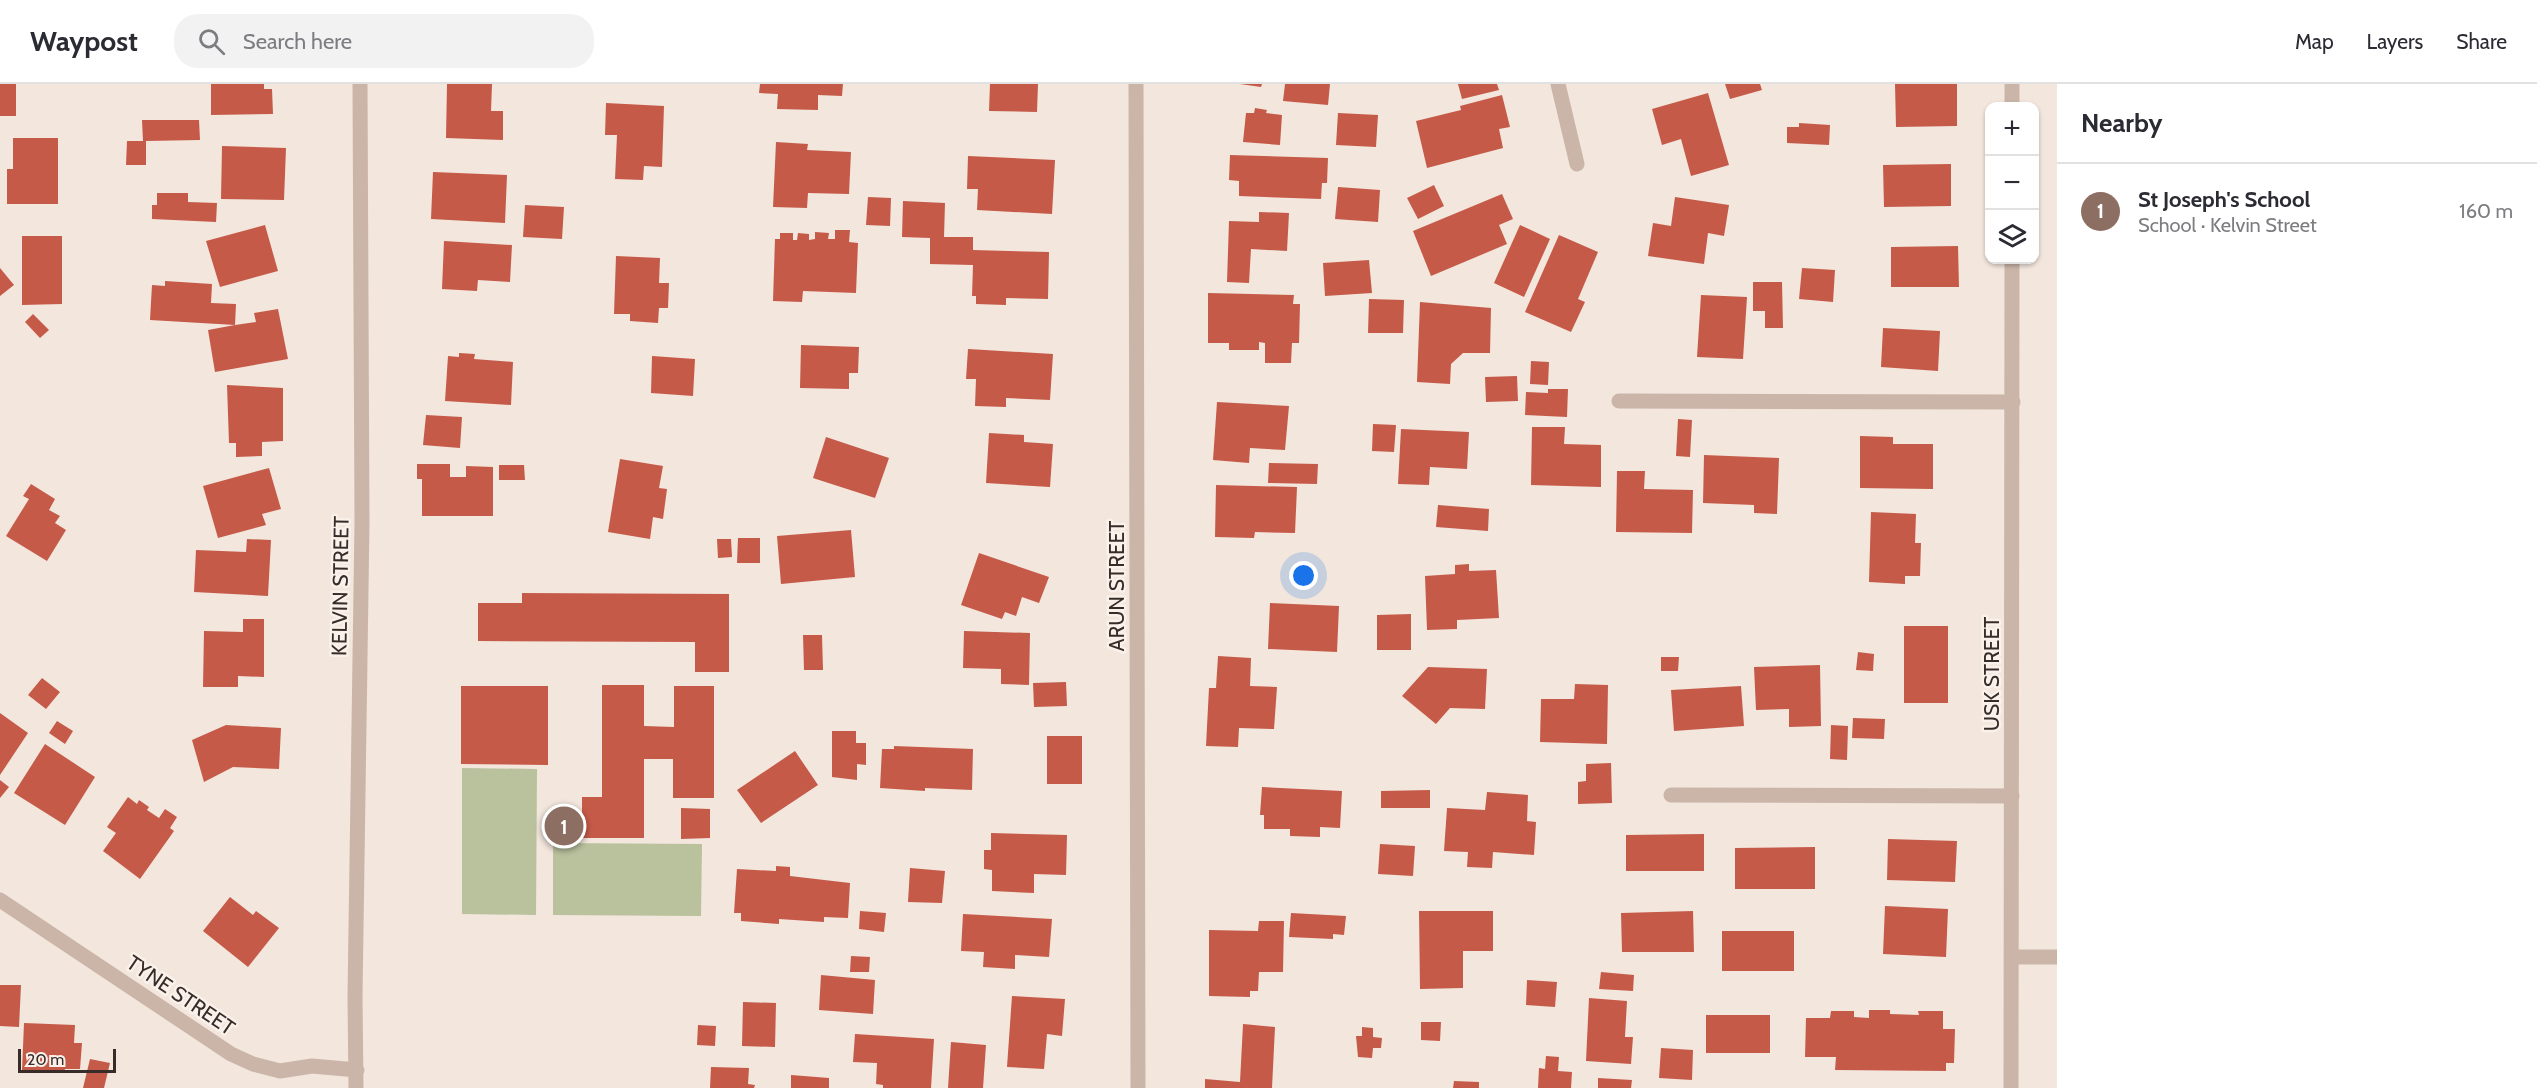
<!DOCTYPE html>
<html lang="en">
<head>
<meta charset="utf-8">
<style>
	:root { --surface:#fff; --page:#f2f2f3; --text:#2b2b33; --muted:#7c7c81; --line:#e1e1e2; --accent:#1a73e8 }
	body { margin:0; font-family:Cabin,sans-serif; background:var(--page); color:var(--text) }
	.controls { position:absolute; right:18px; top:18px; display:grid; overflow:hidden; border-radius:12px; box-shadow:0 2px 4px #0004 }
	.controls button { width:54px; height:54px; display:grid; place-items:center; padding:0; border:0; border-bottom:2px solid var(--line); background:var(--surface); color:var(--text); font:30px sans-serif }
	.scale { position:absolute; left:18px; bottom:15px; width:98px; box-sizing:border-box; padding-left:6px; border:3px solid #382c29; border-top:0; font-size:16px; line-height:21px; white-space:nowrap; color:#382c29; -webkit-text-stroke:4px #faf1ea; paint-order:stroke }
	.you { position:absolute; left:1304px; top:492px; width:21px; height:21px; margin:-15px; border:4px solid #fff; border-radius:50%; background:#1a73e8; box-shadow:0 0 0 9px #1a73e833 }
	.badge { display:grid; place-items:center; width:39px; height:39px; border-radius:50%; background:var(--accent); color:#fff; font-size:20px; font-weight:700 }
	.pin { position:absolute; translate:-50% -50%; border:3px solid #fff; box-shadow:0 2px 6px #0006 }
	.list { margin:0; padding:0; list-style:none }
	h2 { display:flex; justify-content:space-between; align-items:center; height:78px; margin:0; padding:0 24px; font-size:26px }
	h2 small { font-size:20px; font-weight:400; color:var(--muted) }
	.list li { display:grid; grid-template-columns:39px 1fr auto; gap:18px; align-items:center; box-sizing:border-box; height:96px; padding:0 24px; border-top:2px solid var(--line) }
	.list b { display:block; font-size:22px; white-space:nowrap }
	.list p { margin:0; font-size:20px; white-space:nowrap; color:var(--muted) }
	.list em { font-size:20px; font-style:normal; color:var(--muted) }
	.icon { flex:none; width:33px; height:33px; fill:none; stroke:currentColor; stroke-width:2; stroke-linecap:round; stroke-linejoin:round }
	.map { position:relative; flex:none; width:2057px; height:1004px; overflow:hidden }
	header { display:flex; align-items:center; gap:36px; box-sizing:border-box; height:84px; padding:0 30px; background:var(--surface); border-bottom:2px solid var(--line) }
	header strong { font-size:28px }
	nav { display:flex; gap:33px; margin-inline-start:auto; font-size:21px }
	.search { width:420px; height:54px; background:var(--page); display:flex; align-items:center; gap:15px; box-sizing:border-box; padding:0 21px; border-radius:24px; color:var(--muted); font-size:22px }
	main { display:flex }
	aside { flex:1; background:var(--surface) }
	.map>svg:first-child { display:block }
	.green { fill:#b9c19d }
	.building { fill:#c65a48 }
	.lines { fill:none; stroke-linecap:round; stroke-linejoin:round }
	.service { stroke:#cbb5a9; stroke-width:15 }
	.minor { stroke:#cbb5a9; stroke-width:15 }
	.labels { text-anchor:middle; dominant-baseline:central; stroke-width:5; stroke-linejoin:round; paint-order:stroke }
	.street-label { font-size:21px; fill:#382c29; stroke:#faf1ea }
</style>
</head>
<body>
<header>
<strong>Waypost</strong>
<div class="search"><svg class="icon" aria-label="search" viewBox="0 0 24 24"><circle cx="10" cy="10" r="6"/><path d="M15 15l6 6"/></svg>Search here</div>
<nav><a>Map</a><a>Layers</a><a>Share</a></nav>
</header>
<main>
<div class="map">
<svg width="2057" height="1004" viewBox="0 0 2057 1004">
	<rect width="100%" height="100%" fill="#f2e6dd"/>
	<path class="green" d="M462,684L537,685L536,831L462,830Z
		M553,759L702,760L701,832L553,831Z"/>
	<path class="building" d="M0,0H16V32H0Z
		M211,0H264V5H272L273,30L211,31Z
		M447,0H492L491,27H503V56L446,54Z
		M760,0H843L842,12L818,11V26L777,25L778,10L759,9Z
		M990,0H1038L1037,28L989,27Z
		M1240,0H1262L1261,3Z
		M1285,0H1330L1328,21L1283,17Z
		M1458,0H1497L1499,6L1462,15Z
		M1725,0H1760L1762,6L1730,15Z
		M1895,0H1957V42L1896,43Z
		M1708,9L1729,81L1691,92L1681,55L1662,61L1652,25Z
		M1502,11L1510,43L1499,45L1503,64L1427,84L1416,37L1461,26L1460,22Z
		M606,19L664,22L662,83L644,82L643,96L615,95L617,51H605Z
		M1255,24L1267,26L1266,29L1282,31L1280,61L1243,58L1246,29H1254Z
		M1338,29L1378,31L1376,63L1336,61Z
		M142,36H199L200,56L146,57V81H126L127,57H143Z
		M1799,39L1830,41L1829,61L1787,59V43H1799Z
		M13,54H58V120H7V85H13Z
		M776,58L808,60L807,66L851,68L849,110L808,109L807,124L773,123Z
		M222,62L286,64L284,116L221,115Z
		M1230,71L1328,74L1327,99H1322L1321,115L1239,112V97L1229,96Z
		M968,72L1055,76L1052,130L977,126L978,105H967Z
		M1951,80V122L1884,123L1883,81Z
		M433,88L507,91L505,139L431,135Z
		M1434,101L1444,122L1418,135L1407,114Z
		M1338,103L1380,106L1378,138L1335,135Z
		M157,109H188V118L217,119L216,138L152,135V121H157Z
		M1502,110L1513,135L1499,141L1507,160L1431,192L1413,147Z
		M868,113L891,114L890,142L866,141Z
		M1675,113L1729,121L1724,152L1708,149L1704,180L1648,172L1653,139L1671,142Z
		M903,117L945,119L944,153H973V166L1049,168L1048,215L1006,214V221L976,220V212H972L973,181L930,180V154L902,153Z
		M525,121L564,123L562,155L523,153Z
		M1259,128L1289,129L1287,167L1251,165L1249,199L1227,198L1229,137L1259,138Z
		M265,141L278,187L220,203L206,157Z
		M1520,141L1550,155L1524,213L1494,199Z
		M835,146H850L849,158L858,159L856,209L803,207L802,218L773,217L775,155H780V149H793V156H797L798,149L809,150V156L815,155V148L829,149L828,155H835Z
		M1559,151L1598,168L1578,215L1585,218L1571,248L1525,228Z
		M22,152H62V220L22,221Z
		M444,157L512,161L510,198L478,196L477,207L442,205Z
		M1958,162L1959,203H1891V163Z
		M616,172L660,174L659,199H669L668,224H659L658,239L630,237V230H614Z
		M1369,176L1372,209L1325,212L1323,179Z
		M0,184L14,201L0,212Z
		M1802,184L1835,186L1833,218L1799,215Z
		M165,197L212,200L211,219L236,220L235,241L256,238L254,229L278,225L288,275L215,288L208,246L235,241L150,236L152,201L165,202Z
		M1753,198H1782L1783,244H1765V227H1753Z
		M1208,209L1294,211L1293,220H1300L1299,259H1292L1291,279H1265V259L1259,258V266H1229V259H1208Z
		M1701,211L1747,213L1743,275L1697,273Z
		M1369,215L1404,216L1403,249H1368Z
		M1420,218L1491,224L1490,269H1463L1451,280L1450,300L1417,298Z
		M33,230L49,246L40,254L25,238Z
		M1883,244L1940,247L1938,287L1881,283Z
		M801,261L859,263L858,289H849V305L800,304Z
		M968,265L1053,270L1050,316L1006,314V323L975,322L976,295H966Z
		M459,269L475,270L474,275L513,278L511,321L445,317L448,272L459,273Z
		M652,272L695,275L693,312L651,309Z
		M1531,277L1549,278L1548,301L1530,300Z
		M1517,292L1518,317L1486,318L1485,293Z
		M227,301L283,304V357L262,358V372L236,373V359H229Z
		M1548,305H1568L1567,333L1525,331L1526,308L1548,309Z
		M1217,318L1289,322L1285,366L1250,364L1249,379L1213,376Z
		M426,331L462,333L460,364L423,361Z
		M1678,335L1692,336L1690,373L1676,372Z
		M1373,340L1396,341L1394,368L1372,367Z
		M1532,343H1565L1564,360L1601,361V403L1531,401Z
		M1401,345L1469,348L1467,385L1430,383L1429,401L1398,400Z
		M989,349L1024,351V358L1053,360L1050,403L986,399Z
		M1860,352L1893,353V360H1933V405L1860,404Z
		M826,353L889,374L875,414L813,394Z
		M1704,371L1779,374L1777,430L1754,429V421L1703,419Z
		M620,375L663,382L659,404L667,405L663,435L653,433L650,455L608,448Z
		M1269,379L1318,380L1317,400L1268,399Z
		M417,380H450V393H466V382L493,383V432H422V395H417Z
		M499,381H524L525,396H499Z
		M269,384L281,425L262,430L266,441L218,454L203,402Z
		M1617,387H1645L1644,405L1693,406L1692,449L1616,448Z
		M31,400L55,415L49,426L60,432L55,439L66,446L47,477L6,452L29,415L23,412Z
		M1216,401L1297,403L1295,449L1255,448L1254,454L1215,453Z
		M1438,421L1489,425L1488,447L1436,443Z
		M1871,428L1916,430L1915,459H1921L1920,492H1905V500L1869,498Z
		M851,446L855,493L781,500L777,452Z
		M738,454H760V479H737Z
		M247,455L271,456L268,512L194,508L196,466L246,468Z
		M717,455H731L732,473L718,474Z
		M979,469L1049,493L1039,519L1022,513L1016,532L1005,528L1002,535L961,521Z
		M1469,480V487L1496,486L1499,534L1457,536V545L1427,546L1425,492L1455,490V481Z
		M522,509L729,510V588H695V558L478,557V519H522Z
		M1270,519L1339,522L1337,568L1268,565Z
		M1411,530V566H1377V531Z
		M243,535H264V593L238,592V603H203L204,547L243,548Z
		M1904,542H1948V619H1904Z
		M964,547L1030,549L1029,601L1001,600V585L963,584Z
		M803,551H822L823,586H804Z
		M1858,568L1874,570L1873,587L1856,586Z
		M1218,572L1251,574L1250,602L1277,603L1274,645L1239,644L1238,663L1206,662L1209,604H1216Z
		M1661,573H1679L1678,587H1661Z
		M1820,581L1821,642L1789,643V625L1756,626L1754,583Z
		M1428,583L1487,585L1485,625L1450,624L1436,640L1402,612Z
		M42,594L60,608L46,625L28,611Z
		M1066,598L1067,622L1034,623L1033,599Z
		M1575,600L1608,601L1607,660L1540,658L1541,615H1574Z
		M602,601H644V642L674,643V602H714V714H673V675H644V754H582V713H602Z
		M461,602H548V681L461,680Z
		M1741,602L1744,642L1674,647L1671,606Z
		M0,629L28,649L0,691Z
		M1853,634L1885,635L1884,655L1852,654Z
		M57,637L73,647L65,660L49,649Z
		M226,641L281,644L279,685L233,683L204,698L192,656Z
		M1831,641L1848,642L1847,676L1830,675Z
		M832,647H856V659H866V681L857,680V696L832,693Z
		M1047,652H1082V700H1047Z
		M45,660L95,693L65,741L14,709Z
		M894,662L973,665L972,706L925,704V707L880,704L882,665H894Z
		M795,667L818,701L761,739L737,706Z
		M1611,679L1612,719L1578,720V698L1586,697V680Z
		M0,696L9,703L0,714Z
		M1262,703L1342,707L1340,744L1320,743V753L1290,752V745H1264V731H1260Z
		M1430,706V724H1381V707Z
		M1487,708L1528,711L1527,737L1536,738L1534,771L1493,768L1492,784L1467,783L1468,768L1444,767L1447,724L1485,726Z
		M128,713L137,720L139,716L149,723L147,726L159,734L165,725L177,733L170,744L174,747L140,795L103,767L116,749L107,743Z
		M681,724L710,725V754L681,755Z
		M991,749L1067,751L1066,791L1034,790V809L992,807V786L984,785V766H991Z
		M1704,750V787H1626V751Z
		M1888,755L1957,757L1955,798L1887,796Z
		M1380,760L1415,762L1413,792L1378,790Z
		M1815,763V805H1735V764Z
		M776,782L790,783V792L850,799L848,834L824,833V838L779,835V840L741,837V829H734L737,785L776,787Z
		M910,784L945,787L942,819L908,818Z
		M230,813L253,831L256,827L279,844L248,883L203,847Z
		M1885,822L1948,825L1946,873L1883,870Z
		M860,827L886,829L884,848L859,845Z
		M1419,827H1493V867H1463V904L1420,905Z
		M1693,827L1694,868H1622L1621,829Z
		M1291,829L1346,832L1344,851L1333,850V855L1289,853Z
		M963,830L1052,835L1049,873L1015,871V885L983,883L984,868L961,867Z
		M1259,837H1284L1283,888H1259L1258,907H1250V913L1209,912V846L1258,847Z
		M1722,847H1794V887H1722Z
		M851,872L870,873L869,888H850Z
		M1601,888L1634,891L1633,907L1599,905Z
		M821,891L875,896L873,930L819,926Z
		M1527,896L1557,898L1555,923L1526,921Z
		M0,901H21L19,943L0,942Z
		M1012,912L1065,915L1062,952L1047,950L1044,985L1007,983Z
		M1589,914L1627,917L1625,953H1633L1631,980L1586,977Z
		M743,918L776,919L775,963L742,962Z
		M1869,926H1890V930L1919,931L1918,927H1943V945H1955L1954,979H1946V987L1835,986L1836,973H1805L1806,934H1830L1831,927H1854V933L1869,934Z
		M1706,931H1770V969H1706Z
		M1421,938H1441L1440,957L1421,956Z
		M24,939L75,941L74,959H82L80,985H65L64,989L22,987Z
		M1243,940L1275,943L1272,1004H1205V995L1240,998Z
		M698,941L716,942L715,962L697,961Z
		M1362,943L1373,944V953L1382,954L1381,964H1373L1372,974L1358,973L1356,952H1362Z
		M855,950L934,955L931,1004H883V1001L876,1000L877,979L853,978Z
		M951,958L986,961L983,1004H948Z
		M1661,964L1693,966L1692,996L1659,994Z
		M1546,972L1559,973L1558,987L1572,988L1571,1004H1538L1539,984L1545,985Z
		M90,975L110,979L104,1004H83Z
		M711,983L749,984L748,1000L755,1001L754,1004H710Z
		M791,991L829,994V1004H791Z
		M1598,994L1632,996L1631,1004H1598Z
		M1454,997L1479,998V1004H1453Z"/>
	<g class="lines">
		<path class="service" d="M1619,317L2013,318
			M1671,711L2012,712"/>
		<path class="minor" d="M1136,0L1138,1004
			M1558,0L1577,80
			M2012,0V22
			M0,816L231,970L253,980L280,987L312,982L357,986
			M2012,873H2057
			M356,1004L355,913L362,438L360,0
			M2011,1004L2012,176"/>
	</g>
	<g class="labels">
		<g class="street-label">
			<text transform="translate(340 502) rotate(-89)">KELVIN STREET</text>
			<text transform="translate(1116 502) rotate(-90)">ARUN STREET</text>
			<text transform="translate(1991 590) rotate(-90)">USK STREET</text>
			<text transform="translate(181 911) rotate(34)">TYNE STREET</text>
		</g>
	</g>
</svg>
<div class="controls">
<button>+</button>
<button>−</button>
<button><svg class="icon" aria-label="layers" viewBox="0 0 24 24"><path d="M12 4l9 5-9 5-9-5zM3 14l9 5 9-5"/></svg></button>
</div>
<div class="scale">20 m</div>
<div class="you"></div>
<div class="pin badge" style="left:564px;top:742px;background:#8d6e63">1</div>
</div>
<aside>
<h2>Nearby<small></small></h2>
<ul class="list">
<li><span class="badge" style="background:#8d6e63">1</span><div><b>St Joseph's School</b><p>School · Kelvin Street</p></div><em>160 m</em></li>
</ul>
</aside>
</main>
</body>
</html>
